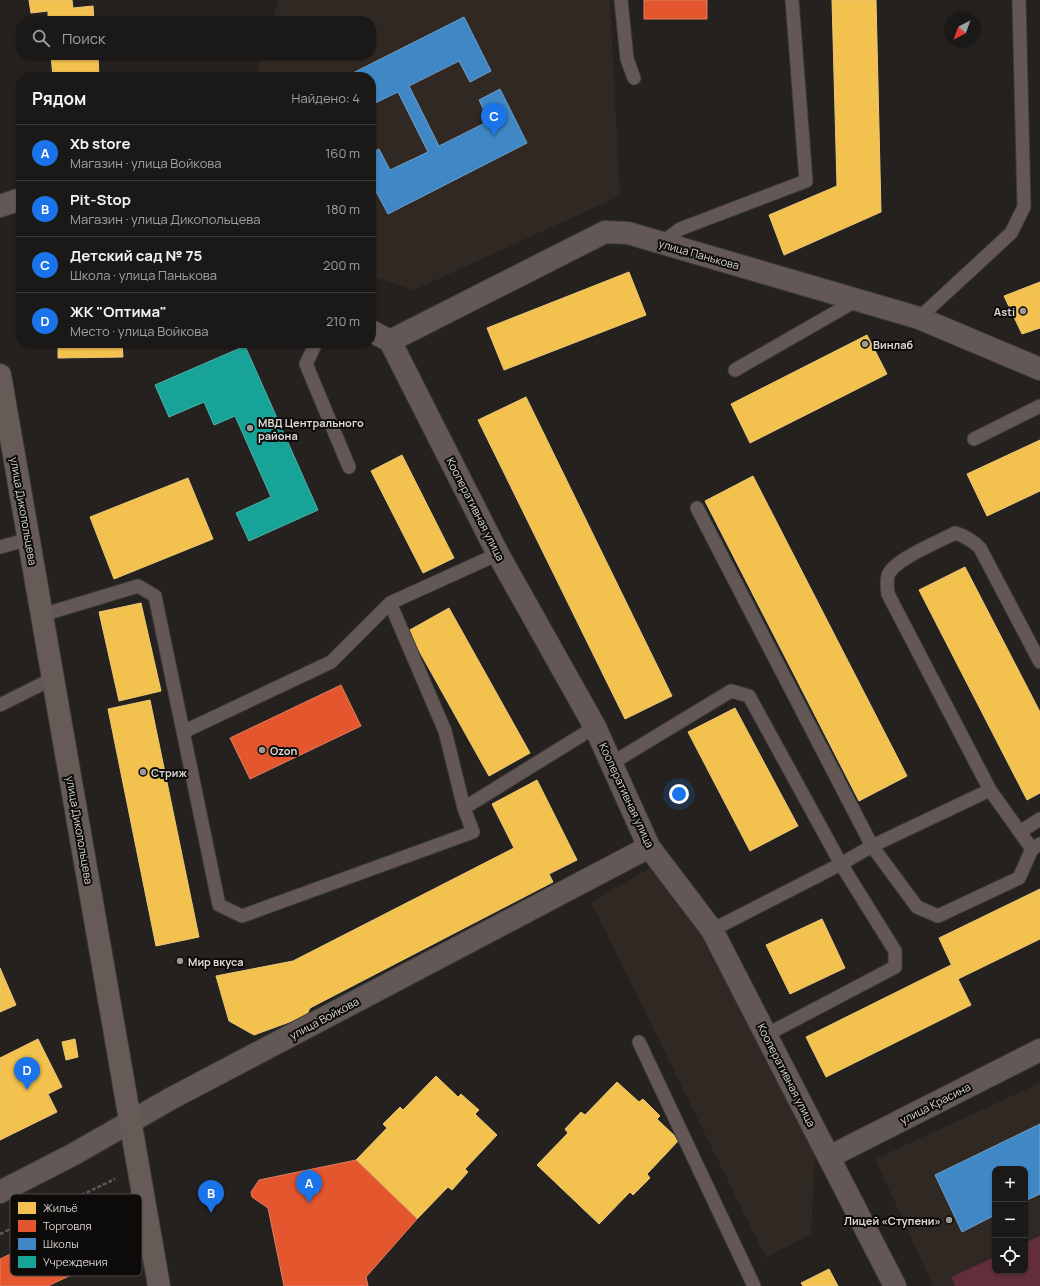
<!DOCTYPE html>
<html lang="ru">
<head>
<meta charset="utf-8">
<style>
	:root { --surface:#1b1917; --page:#242220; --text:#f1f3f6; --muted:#a0a0a1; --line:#393836; --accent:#1a73e8 }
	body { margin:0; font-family:Manrope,sans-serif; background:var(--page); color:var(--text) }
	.controls { position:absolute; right:12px; bottom:12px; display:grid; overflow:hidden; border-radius:8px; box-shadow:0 1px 3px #0004 }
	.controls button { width:36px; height:36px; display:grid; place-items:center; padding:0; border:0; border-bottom:1px solid var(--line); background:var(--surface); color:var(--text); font:20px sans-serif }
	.compass { position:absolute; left:944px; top:12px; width:36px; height:36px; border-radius:50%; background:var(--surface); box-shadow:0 1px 3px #0004; rotate:221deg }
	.you { position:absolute; left:679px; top:794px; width:14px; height:14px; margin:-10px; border:3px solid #fff; border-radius:50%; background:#1a73e8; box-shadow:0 0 0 6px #1a73e833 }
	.badge { display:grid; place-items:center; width:26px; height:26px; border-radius:50%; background:var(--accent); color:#fff; font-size:13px; font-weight:700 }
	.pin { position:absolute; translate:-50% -33px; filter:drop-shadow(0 1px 2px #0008) }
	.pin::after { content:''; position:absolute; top:21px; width:14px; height:12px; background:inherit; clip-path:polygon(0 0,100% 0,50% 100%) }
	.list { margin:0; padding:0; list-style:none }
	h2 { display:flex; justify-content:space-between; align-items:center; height:52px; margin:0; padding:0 16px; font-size:17px }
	h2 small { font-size:13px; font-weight:400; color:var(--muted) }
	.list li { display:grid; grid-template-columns:26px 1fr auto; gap:12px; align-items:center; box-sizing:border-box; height:56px; padding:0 16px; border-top:1px solid var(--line) }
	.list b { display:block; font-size:15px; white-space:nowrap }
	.list p { margin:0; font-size:13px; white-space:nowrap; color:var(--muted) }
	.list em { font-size:13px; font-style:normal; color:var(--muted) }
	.icon { flex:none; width:22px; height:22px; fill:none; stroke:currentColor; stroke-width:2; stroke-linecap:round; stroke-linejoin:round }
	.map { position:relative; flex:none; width:1040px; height:1286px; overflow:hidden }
	.search { position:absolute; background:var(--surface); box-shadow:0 1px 3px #0004; left:16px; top:16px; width:360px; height:44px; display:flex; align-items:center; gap:10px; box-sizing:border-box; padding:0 14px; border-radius:16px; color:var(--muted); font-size:15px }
	.panel { position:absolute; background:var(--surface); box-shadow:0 1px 3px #0004; left:16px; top:72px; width:360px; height:276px; border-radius:16px }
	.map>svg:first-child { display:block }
	.built { fill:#302822; fill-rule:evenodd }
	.green { fill:#612e39 }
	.homes { fill:#f2c14e; stroke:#ebc877 }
	.shops { fill:#e4572e; stroke:#e17e60 }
	.schools { fill:#3f88c5; stroke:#6ea0ca }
	.public { fill:#17a398; stroke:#52b3ab }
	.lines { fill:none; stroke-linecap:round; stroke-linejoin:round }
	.service-casing { stroke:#3d3b39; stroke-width:15 }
	.minor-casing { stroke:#3d3b39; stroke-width:24 }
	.secondary-casing { stroke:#3d3b39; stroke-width:24 }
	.path { stroke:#605856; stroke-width:2.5; stroke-dasharray:4 2; stroke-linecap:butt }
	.service { stroke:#645856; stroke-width:13 }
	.minor { stroke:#645856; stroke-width:22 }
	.secondary { stroke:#675b57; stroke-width:22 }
	.poi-dot { fill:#9b9896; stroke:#0d0b09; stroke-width:1.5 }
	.labels { text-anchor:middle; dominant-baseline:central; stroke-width:4; stroke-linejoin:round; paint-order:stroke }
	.street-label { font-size:11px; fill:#dbd8d6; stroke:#0d0b09 }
	.poi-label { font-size:11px; font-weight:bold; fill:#dbd8d6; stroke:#0d0b09; text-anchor:start }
	.key { fill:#0d0b09; stroke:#4b4846; stroke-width:1 }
	.key-label { font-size:11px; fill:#dbd8d6 }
</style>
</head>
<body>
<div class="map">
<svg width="1040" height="1286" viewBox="0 0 1040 1286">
	<rect width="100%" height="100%" fill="#24211f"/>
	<path class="built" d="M279,0H610L620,196L414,290L371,276V77H255L262,55H371V21H272Z
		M653,866L703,924L815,1154L811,1234L766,1258L591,902Z
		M1040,1083V1286H933L875,1159ZM995,1169H1025V1271H995Z"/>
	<path class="green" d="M1040,1236V1286H955L951,1277L995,1257V1271H1025V1243Z"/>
	<path class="homes" d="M29,0H72L73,8L93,6L94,21H48V11L31,13Z
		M832,0H876L881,212L784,255L769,215L837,186Z
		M51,55H98L99,77H53Z
		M629,272L646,315L504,370L487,328Z
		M1040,282V328L1022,334L1004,296Z
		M867,335L887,374L750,443L731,404Z
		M58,343H122L123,357L58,358Z
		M526,397L672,696L625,719L478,420Z
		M1040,440V491L987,516L967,474Z
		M402,455L454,558L423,573L371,471Z
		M753,476L907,776L859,801L705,501Z
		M188,478L213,539L114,579L90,517Z
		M965,567L1040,712V793L1027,800L919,590Z
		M141,603L161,691L119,701L99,612Z
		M449,608L530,753L489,776L408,631Z
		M150,700L199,937L156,946L108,709Z
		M735,708L798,826L750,851L688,732Z
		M537,780L577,860L549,874L553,882L310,1008L306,1016L254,1035L229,1021L216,976L293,961L514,848L492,804Z
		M1040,889V939L958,979L939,938Z
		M822,919L845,968L790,994L766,945Z
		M951,965L971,1005L826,1077L806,1037Z
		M0,968L16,1005L0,1012Z
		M38,1039L62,1087L48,1094L57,1112L0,1140V1058Z
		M75,1039L78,1057L66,1060L62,1042Z
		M436,1076L458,1097L461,1094L479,1110L475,1114L497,1135L465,1169L468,1172L452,1190L448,1187L417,1219L356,1160L387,1128L383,1124L400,1107L403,1110Z
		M617,1082L639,1102L643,1099L660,1116L657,1119L679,1140L647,1174L650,1178L633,1195L630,1192L599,1224L537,1165L568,1133L565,1129L581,1112L585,1115Z
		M829,1269L838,1286H803L801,1283Z"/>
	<path class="shops" d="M644,0H707V19H644Z
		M341,685L361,726L250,779L230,738Z
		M356,1160L417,1219L366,1277L368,1286H284L268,1208L252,1197L251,1192L259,1180Z
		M90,1216L109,1257L48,1286H0V1259Z"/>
	<path class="schools" d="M464,17L491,71L470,82L459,61L409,86L439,146L489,121L479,100L500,89L527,143L388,214L371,182V153L379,149L390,170L428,152L398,92L371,105V77H345Z
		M1040,1124V1194L1025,1201V1169H995V1215L962,1232L935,1175Z"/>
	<path class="public" d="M245,346L318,510L249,541L236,513L271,497L235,416L214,425L204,402L169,417L155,385Z"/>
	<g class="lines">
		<g class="service-casing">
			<path id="service" d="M621,0L627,59L634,78
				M662,243L680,229L806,181L792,0
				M919,318L1011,233L1024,207L1019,0
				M316,343L306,364L349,467
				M735,370L857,300
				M974,439L1040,406
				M697,508L872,846L917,907L938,916L1019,878L1032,849
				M0,547L29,539
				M42,615L138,586L155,596L219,905L242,916L473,832L464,808L595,727
				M0,705L54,678
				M183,732L331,662L390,603
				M612,763L731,691L749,696L841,864L895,951V967L766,1035
				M990,790L888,594C887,587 886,579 889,573C898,558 938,542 955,533C965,536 972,540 980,548L1040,662
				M464,808L445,731L390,603L498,554
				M1020,832L1040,819
				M712,930L841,864L872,846L990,790L1032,849L1040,844
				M639,1042L754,1286"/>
		</g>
		<g class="minor-casing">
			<path id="minor" d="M0,206L21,199
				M371,331L390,341L605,232L628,233L919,318L1040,369
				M390,341L498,554L595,727L649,847L712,930L895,1286
				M829,1157L1040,1050
				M0,1192L74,1154L172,1098L649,847"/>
		</g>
		<g class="secondary-casing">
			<path id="secondary" d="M0,375L159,1286"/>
		</g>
		<path class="path" d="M0,1234L115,1179"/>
		<use href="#service" class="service"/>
		<use href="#minor" class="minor"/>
		<use href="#secondary" class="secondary"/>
	</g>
	<g class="poi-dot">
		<circle cx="1023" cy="311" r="4"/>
		<circle cx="865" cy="344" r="4"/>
		<circle cx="250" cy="428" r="4"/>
		<circle cx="262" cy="750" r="4"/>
		<circle cx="143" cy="772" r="4"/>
		<circle cx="180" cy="961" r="4"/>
		<circle cx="949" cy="1220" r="4"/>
	</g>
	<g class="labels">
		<g class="street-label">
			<text transform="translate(699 254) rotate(16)">улица Панькова</text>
			<text transform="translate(476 509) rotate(63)">Кооперативная улица</text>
			<text transform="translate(24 511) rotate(80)">улица Дикопольцева</text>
			<text transform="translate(627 795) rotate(65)">Кооперативная улица</text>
			<text transform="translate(80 830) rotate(80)">улица Дикопольцева</text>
			<text transform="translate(324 1018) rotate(-28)">улица Войкова</text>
			<text transform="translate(787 1075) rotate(63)">Кооперативная улица</text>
			<text transform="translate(935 1103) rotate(-27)">улица Красина</text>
		</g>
		<g class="poi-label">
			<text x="1015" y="311" text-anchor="end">Asti</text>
			<text x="873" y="344">Винлаб</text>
			<text x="258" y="422">МВД Центрального<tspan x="258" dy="13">района</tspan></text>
			<text x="270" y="750">Ozon</text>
			<text x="151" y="772">Стриж</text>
			<text x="188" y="961">Мир вкуса</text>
			<text x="941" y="1220" text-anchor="end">Лицей «Ступени»</text>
		</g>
	</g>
	<rect x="10" y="1194" width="132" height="82" rx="6" class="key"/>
	<rect x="18" y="1202" width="18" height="12" fill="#f2c14e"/>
	<rect x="18" y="1220" width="18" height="12" fill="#e4572e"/>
	<rect x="18" y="1238" width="18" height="12" fill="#3f88c5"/>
	<rect x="18" y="1256" width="18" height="12" fill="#17a398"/>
	<g class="key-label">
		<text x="43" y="1212">Жильё</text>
		<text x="43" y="1230">Торговля</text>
		<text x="43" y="1248">Школы</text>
		<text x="43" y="1266">Учреждения</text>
	</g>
</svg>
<div class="controls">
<button>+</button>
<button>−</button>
<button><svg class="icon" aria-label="locate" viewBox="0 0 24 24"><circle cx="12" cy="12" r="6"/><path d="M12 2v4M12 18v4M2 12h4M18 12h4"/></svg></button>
</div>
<svg class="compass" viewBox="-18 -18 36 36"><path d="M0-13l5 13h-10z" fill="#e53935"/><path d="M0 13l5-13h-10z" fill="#a0a0a1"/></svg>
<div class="you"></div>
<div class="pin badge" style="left:309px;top:1203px">A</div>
<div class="pin badge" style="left:211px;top:1213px">B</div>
<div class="pin badge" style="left:494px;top:136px">C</div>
<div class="pin badge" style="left:27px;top:1090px">D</div>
<div class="search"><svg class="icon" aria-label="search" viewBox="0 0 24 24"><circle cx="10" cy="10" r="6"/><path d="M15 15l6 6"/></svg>Поиск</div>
<section class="panel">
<h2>Рядом<small>Найдено: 4</small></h2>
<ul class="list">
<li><span class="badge">A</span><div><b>Xb store</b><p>Магазин · улица Войкова</p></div><em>160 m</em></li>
<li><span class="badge">B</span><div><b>Pit-Stop</b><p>Магазин · улица Дикопольцева</p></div><em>180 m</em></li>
<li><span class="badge">C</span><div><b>Детский сад № 75</b><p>Школа · улица Панькова</p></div><em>200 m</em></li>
<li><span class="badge">D</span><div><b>ЖК &quot;Оптима&quot;</b><p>Место · улица Войкова</p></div><em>210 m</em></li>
</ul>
</section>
</div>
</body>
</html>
